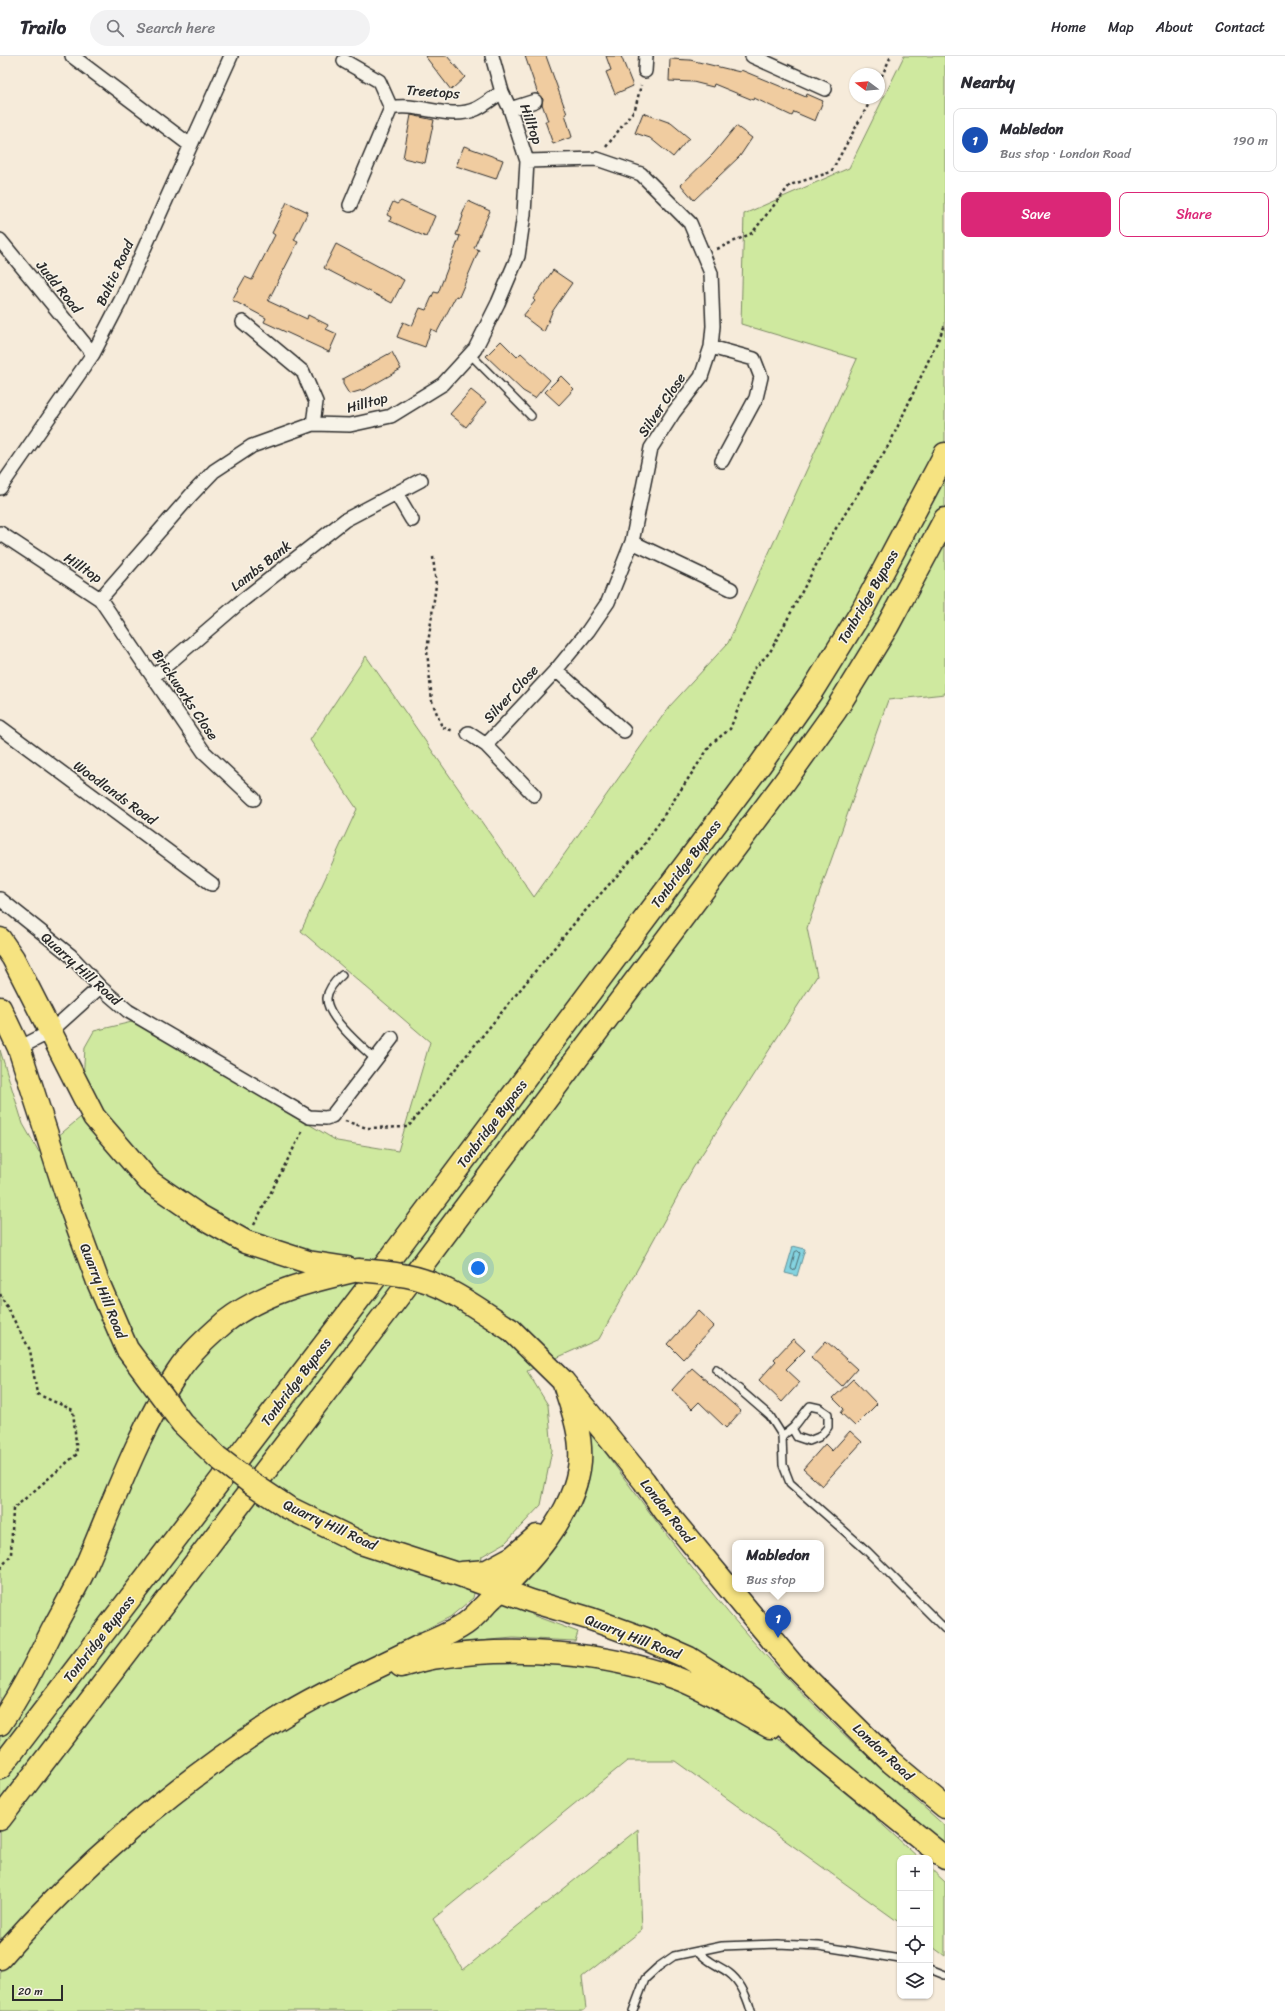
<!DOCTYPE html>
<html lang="en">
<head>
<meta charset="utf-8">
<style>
	:root { --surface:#fff; --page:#f2f2f3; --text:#2b2b33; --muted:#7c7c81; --line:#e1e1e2; --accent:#db2777 }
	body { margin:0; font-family:Sriracha,sans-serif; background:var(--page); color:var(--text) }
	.controls { position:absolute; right:12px; bottom:12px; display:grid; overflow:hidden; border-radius:8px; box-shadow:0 1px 3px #0004 }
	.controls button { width:36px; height:36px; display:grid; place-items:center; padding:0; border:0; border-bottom:1px solid var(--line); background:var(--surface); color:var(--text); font:20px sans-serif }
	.compass { position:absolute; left:849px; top:12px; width:36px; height:36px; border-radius:50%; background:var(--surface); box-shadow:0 1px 3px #0004; rotate:286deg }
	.scale { position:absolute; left:12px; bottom:10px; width:51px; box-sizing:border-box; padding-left:4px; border:2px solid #2b2b2b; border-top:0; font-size:11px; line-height:14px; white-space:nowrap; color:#2b2b2b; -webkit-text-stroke:3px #f7f3e8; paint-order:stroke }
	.you { position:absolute; left:478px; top:1212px; width:14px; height:14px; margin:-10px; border:3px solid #fff; border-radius:50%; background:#1a73e8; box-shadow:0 0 0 6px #1a73e833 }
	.badge { display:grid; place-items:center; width:26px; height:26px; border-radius:50%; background:var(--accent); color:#fff; font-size:13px; font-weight:700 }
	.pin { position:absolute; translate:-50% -33px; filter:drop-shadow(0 1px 2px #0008) }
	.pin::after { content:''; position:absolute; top:21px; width:14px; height:12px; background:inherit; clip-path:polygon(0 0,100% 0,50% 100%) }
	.popup { position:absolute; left:732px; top:1484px; width:92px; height:52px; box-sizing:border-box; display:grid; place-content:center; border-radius:8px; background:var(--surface); filter:drop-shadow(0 1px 3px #0005); font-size:13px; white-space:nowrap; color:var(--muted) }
	.popup b { font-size:15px; color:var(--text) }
	.popup::after { content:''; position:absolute; left:50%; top:100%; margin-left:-8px; border:8px solid transparent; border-top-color:var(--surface) }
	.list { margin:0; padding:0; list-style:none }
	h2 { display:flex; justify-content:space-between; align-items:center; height:52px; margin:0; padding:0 16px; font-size:17px }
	h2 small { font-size:13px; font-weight:400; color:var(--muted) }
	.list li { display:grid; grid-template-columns:26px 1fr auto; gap:12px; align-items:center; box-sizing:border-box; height:64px; margin:0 8px 8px; padding:0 8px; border:1px solid var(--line); border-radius:8px }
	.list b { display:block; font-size:15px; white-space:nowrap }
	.list p { margin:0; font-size:13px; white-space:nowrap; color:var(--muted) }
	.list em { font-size:13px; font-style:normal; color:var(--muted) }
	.actions { display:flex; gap:8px; padding:12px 16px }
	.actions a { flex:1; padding:9px 0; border:1px solid var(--accent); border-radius:8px; text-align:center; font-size:14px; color:var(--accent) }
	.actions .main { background:var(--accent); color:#fff }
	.icon { flex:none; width:22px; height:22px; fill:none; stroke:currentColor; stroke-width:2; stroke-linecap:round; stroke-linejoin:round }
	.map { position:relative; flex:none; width:945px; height:1955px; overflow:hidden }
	header { display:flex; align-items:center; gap:24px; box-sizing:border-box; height:56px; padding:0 20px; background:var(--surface); border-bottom:1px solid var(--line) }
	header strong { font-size:19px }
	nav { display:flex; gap:22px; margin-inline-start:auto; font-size:14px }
	.search { width:280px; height:36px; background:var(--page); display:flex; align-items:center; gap:10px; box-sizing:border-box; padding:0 14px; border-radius:22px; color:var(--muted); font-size:15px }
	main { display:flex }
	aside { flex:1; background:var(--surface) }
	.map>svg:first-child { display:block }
	.green { fill:#cfe99f; stroke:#7d8a65 }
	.water { fill:#84d3e0; stroke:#609098 }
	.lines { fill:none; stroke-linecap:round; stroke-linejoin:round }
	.shore { stroke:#4f6e73; stroke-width:1 }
	.building { fill:#f0cca0; stroke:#2b2b2b }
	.service-casing { stroke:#2b2b2b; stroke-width:10 }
	.minor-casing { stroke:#2b2b2b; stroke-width:16 }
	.trunk-casing { stroke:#2b2b2b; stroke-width:25 }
	.path { stroke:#2b2b2b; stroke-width:2.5; stroke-dasharray:3 3; stroke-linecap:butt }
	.service { stroke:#f7f3e8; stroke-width:7 }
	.minor { stroke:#f7f3e8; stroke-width:13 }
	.trunk { stroke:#f6e381; stroke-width:22 }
	.trunk-bridge-casing { stroke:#2b2b2b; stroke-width:25; stroke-linecap:butt }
	.trunk-bridge { stroke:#f6e381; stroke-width:22 }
	.labels { text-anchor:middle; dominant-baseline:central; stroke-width:3; stroke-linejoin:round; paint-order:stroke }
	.street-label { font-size:14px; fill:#2b2b2b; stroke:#f7f3e8 }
</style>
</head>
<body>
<header>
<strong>Trailo</strong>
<div class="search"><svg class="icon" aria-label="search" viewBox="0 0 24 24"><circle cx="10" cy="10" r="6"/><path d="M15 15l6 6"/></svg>Search here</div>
<nav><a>Home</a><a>Map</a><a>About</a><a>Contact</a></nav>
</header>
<main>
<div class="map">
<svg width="945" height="1955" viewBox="0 0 945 1955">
	<rect width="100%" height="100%" fill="#f6ebda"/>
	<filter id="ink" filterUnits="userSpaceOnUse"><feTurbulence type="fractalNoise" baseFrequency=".025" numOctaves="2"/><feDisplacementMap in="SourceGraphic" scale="8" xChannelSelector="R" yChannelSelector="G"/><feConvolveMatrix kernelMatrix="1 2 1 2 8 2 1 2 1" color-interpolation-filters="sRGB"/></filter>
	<g filter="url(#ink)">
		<path class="green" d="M904,0H945V638L888,644L807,872L817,920L693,1112L599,1283L527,1315L548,1349L552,1394L541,1449L505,1487L482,1500L473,1542L450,1561L416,1578L427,1613L468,1603L548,1605L618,1613L710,1644L781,1684L873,1760L919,1802H900V1867L675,1705H627L433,1863L463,1914L638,1773L642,1874L582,1921L586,1953L583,1955H0V994L23,1068L39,1096L81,1061L85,991L94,975L136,965L337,1085L398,1095L430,986L301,875L357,753L310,684L366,600L534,841L669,651L728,587L857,303L741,268L744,158L849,112Z
			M587,1372C640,1443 691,1515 750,1582C810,1650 877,1710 945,1770V1786H940L814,1682L749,1633L514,1529C542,1499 582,1467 588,1425C591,1407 588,1390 587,1372Z
			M499,1544L531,1555L532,1559L578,1576L575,1585L513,1582L455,1587L454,1581Z
			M930,1812L945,1826V1900L930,1889Z"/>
		<path class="water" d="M793,1190L805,1193L797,1220L785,1217Z"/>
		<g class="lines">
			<path class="shore" d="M798,1195L800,1197L795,1213L792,1214L791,1212L795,1196Z"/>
		</g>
		<path class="building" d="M425,0H447L465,21L451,34Z
			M525,0H546L567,58H565L572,81L553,88L545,65H548L542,48L543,43L538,38Z
			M606,0H621L633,30L615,38L606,16L611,14Z
			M670,3L690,4L740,16L741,14L806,41L807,38L823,45L815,65L794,56L792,60L754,42L753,44L714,28L713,31L693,26L669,25Z
			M643,57L671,67L689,82L673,101L650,82L635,77Z
			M411,59L434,64L425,107L403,102Z
			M736,70L752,82L740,100L694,144L681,129L713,98Z
			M464,90L503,104L496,123L456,110Z
			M401,145L435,160L426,181L390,165L391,161L387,159L393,146L397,148Z
			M468,145L490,155L474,192L479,194L459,241L456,240L437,276L431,273L425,291L397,281L403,266L412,270L420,252L426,254L434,236L438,237L460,180L456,179L463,160L462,159Z
			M287,146L308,156L294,184L298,186L268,245L307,263L308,259L328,269L326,273L337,278L329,296L264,266L266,262L232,244L245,221L252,224L275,179L272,177Z
			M336,188L404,224L392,247L324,212Z
			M553,214L572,227L552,256L544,276L523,260L535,245L533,243Z
			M501,285L517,301L521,297L550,324L535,342L523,335L486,300Z
			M392,296L401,313L366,333L349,338L343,328V323Z
			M561,320L574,333L559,349L545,336Z
			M471,334L486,346L466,371L450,358Z
			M698,1255L714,1270L683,1303L668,1288Z
			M793,1283L805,1294L786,1313L800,1326L782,1346L759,1324L776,1305L774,1303Z
			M826,1285L857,1313L842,1330L811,1301Z
			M692,1312L741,1355L726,1372L699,1346L692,1353L672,1334Z
			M853,1323L877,1348L855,1370L841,1357L844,1353L833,1342Z
			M850,1375L862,1386L822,1430L803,1413L825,1388L832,1395Z"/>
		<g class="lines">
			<g class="service-casing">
				<path id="service" d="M470,298L531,360
					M342,919C335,925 328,932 327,942C326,961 363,992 376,1004
					M716,1313L770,1360L782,1379L783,1409L790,1427L867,1495L945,1573
					M782,1379C796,1373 800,1361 810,1350L819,1352L828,1358V1371L819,1381L809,1385L797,1381L793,1374
					M698,1895C707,1906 718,1909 729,1917C741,1926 747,1941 751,1955
					M930,1913L945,1919
					M633,1955L645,1923L658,1911L674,1900L722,1890L778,1888L819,1890L900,1903"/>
			</g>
			<g class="minor-casing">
				<path id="minor" d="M72,0L190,89
					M752,0L825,33
					M344,5L379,25L391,52
					M645,15L646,0
					M510,53L535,45
					M527,105L597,103L641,118L690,167L711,217L713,270L711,291L701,321L674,356L651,392L632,486L608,546L588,575L556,614L486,689L534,739
					M350,149L391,52C418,46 449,65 476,53C485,49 494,41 502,36
					M0,184L93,298
					M243,266L303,316L316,346L313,368
					M711,291L754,303L761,321L756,342L722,405
					M0,432L93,298L121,244L231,0
					M396,437L412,464
					M0,477L100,543L191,439L214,415L252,390L313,368L350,369L391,360L443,328L475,293L498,247L518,200L524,158L527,105L510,53L502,36L492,0
					M632,486L731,533
					M100,543L204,696L254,743
					M556,614L624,675
					M154,620L239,547L345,464L421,424
					M0,671L212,828
					M468,677L486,689
					M0,843L70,899L100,931L128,955L309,1061L326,1062L332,1060L392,982
					M19,992L50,976L100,931"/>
			</g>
			<g class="trunk-casing">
				<path id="trunk" d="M0,883L13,902L94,1061L149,1125L200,1160L246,1186L308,1206L347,1212
					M0,952L19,992L70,1150
					M511,1274L563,1325L644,1425L665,1455L793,1609L891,1706L945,1751
					M361,1487L457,1518L531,1545L591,1563L646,1583L689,1602L727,1626L777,1662L812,1694L945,1802
					M461,1517L487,1515L513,1501L537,1480
					M401,1610C414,1607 427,1602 439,1601C516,1590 603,1596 676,1622C709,1634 740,1655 770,1671
					M0,1668C20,1639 36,1607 52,1575C63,1554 76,1532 86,1510C114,1445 138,1376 177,1317C189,1298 208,1281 225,1266C263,1236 311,1225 358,1214
					M0,1712L399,1191L760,709L812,635L863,553L945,398
					M0,1763L398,1241L783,728L836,654L887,571L945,463
					M0,1902C77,1813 176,1728 275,1665C320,1636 371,1615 418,1591C433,1584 451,1578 465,1568C474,1562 482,1552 490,1544C528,1509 575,1459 580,1405C582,1377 571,1350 563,1325"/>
			</g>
			<path class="path" d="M879,26L891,0
				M606,91L635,53L641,29
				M717,193L752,177L790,129L831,116L872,42
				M433,501L436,529L427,595L432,645L442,671L454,675
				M345,1065L367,1072L408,1071L577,864L642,792L712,687L730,673L754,613L770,596L833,477L890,387L945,269
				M254,1169L303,1074
				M0,1238L30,1294L37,1338L73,1354L77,1398L13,1453L11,1499L0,1513"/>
			<use href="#service" class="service"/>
			<use href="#minor" class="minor"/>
			<use href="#trunk" class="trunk"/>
			<g class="trunk-bridge-casing">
				<path id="trunk-bridge" d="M70,1150L98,1226L127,1293L182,1367L217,1401L251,1427L287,1451L361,1487
					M358,1214C374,1215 391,1217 407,1220C445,1227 478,1253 511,1274"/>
			</g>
			<use href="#trunk-bridge" class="trunk-bridge"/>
		</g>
	</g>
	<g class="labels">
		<g class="street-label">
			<text transform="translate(433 36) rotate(4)">Treetops</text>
			<text transform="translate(531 68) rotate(71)">Hilltop</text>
			<text transform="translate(115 217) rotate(-65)">Baltic Road</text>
			<text transform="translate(59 231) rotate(51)">Judd Road</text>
			<text transform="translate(367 347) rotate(-15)">Hilltop</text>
			<text transform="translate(662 349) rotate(-56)">Silver Close</text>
			<text transform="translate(261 510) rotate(-38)">Lambs Bank</text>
			<text transform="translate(83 512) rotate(34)">Hilltop</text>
			<text transform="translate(868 541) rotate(-60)">Tonbridge Bypass</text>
			<text transform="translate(511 638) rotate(-47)">Silver Close</text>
			<text transform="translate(185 639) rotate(56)">Brickworks Close</text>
			<text transform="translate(115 737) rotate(36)">Woodlands Road</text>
			<text transform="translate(686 808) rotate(-53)">Tonbridge Bypass</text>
			<text transform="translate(81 913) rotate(42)">Quarry Hill Road</text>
			<text transform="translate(492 1068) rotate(-53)">Tonbridge Bypass</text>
			<text transform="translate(103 1235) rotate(68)">Quarry Hill Road</text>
			<text transform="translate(296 1326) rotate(-53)">Tonbridge Bypass</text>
			<text transform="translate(667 1455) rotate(52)">London Road</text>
			<text transform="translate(330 1469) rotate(25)">Quarry Hill Road</text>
			<text transform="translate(633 1581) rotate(21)">Quarry Hill Road</text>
			<text transform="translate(99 1583) rotate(-52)">Tonbridge Bypass</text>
			<text transform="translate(883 1696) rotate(43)">London Road</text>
		</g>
	</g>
</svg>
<div class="controls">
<button>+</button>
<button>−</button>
<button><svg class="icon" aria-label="locate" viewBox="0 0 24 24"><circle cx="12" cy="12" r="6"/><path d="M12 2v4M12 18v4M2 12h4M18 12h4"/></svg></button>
<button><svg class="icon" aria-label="layers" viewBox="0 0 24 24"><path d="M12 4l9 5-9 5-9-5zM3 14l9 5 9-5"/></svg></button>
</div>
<svg class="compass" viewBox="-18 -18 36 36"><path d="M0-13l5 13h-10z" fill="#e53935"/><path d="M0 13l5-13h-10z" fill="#7c7c81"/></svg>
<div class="scale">20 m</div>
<div class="you"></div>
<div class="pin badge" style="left:778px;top:1582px;background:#1a4fb4">1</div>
<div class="popup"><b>Mabledon</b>Bus stop</div>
</div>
<aside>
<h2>Nearby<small></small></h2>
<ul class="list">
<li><span class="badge" style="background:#1a4fb4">1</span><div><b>Mabledon</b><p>Bus stop · London Road</p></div><em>190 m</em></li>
</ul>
<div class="actions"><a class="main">Save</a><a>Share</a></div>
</aside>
</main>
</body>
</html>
